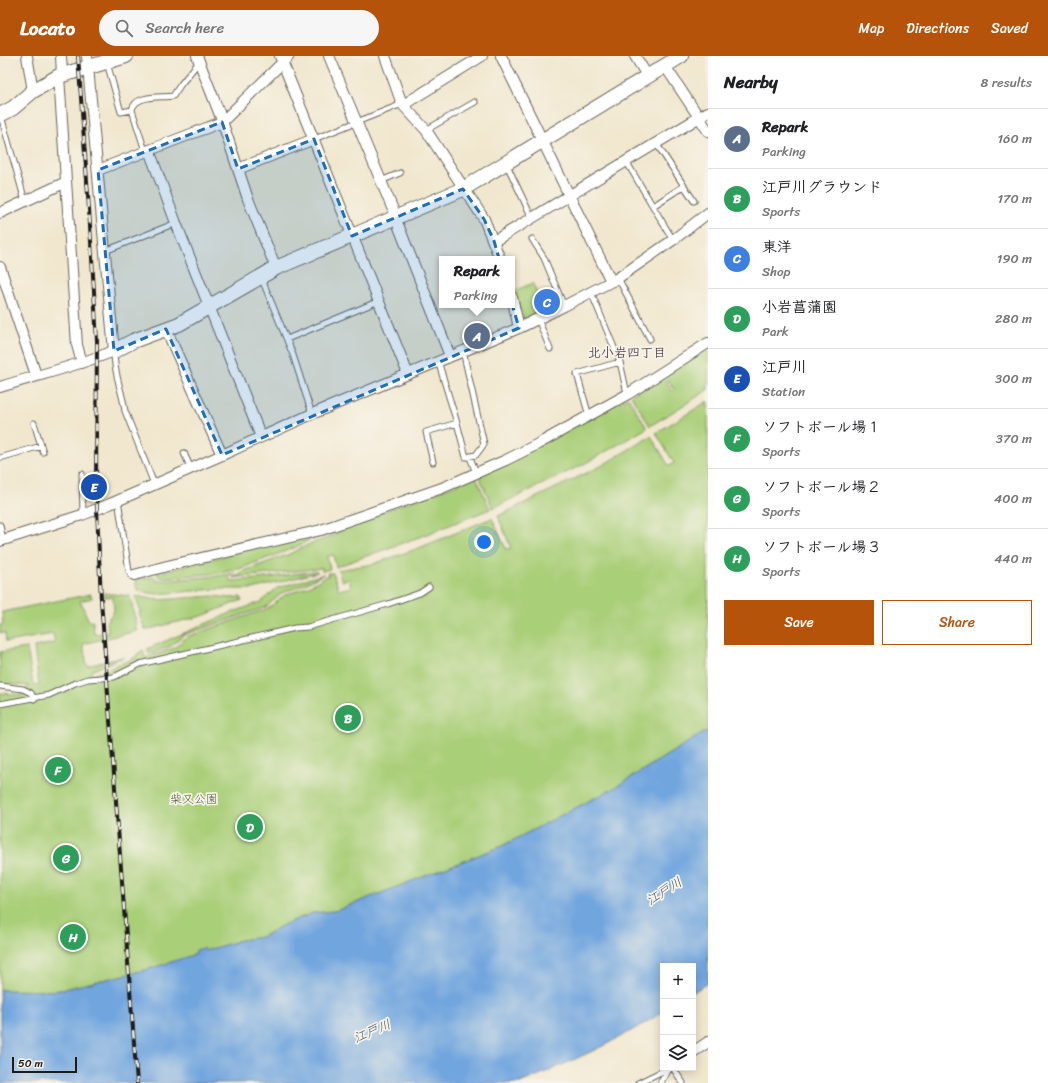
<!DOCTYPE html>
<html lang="en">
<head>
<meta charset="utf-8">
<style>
	:root { --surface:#fff; --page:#f6f6f6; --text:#202124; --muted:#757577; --line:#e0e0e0; --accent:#b45309 }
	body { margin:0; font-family:Sriracha,"Klee One",sans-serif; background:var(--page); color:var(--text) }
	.controls { position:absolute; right:12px; bottom:12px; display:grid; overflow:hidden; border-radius:0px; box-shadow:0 2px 10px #0003 }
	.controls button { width:36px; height:36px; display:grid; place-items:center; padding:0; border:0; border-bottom:1px solid var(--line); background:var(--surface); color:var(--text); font:20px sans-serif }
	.scale { position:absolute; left:12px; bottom:10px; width:65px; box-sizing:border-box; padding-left:4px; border:2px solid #1c1c1c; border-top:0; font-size:11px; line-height:14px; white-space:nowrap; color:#1c1c1c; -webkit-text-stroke:3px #f7f3e8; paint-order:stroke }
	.you { position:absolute; left:484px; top:486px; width:14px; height:14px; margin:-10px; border:3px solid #fff; border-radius:50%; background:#1a73e8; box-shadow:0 0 0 6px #1a73e833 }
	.badge { display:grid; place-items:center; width:26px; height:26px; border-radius:50%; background:var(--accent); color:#fff; font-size:13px; font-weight:700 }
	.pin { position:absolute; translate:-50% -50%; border:2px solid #fff; box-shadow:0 1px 4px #0006 }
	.popup { position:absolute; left:439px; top:200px; width:76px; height:52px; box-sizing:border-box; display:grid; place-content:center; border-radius:0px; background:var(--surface); filter:drop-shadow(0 1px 3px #0005); font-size:13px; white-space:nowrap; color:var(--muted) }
	.popup b { font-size:15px; color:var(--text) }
	.popup::after { content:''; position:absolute; left:50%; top:100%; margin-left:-8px; border:8px solid transparent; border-top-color:var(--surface) }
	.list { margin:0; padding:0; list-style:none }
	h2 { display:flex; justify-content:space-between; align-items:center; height:52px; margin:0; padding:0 16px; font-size:17px }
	h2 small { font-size:13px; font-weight:400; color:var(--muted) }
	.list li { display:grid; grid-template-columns:26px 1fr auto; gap:12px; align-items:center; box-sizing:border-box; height:60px; padding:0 16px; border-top:1px solid var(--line) }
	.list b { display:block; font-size:15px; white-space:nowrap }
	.list p { margin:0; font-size:13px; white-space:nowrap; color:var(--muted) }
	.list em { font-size:13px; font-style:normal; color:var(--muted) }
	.actions { display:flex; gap:8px; padding:12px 16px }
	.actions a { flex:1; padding:9px 0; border:1px solid var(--accent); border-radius:0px; text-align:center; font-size:14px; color:var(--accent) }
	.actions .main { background:var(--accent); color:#fff }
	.icon { flex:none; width:22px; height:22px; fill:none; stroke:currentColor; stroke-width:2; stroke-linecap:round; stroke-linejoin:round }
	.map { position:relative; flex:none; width:708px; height:1027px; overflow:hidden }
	header { display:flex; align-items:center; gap:24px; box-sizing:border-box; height:56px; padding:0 20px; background:var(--accent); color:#fff }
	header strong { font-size:19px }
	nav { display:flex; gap:22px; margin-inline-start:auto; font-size:14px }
	.search { width:280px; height:36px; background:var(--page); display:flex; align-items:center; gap:10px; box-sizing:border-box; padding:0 14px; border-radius:22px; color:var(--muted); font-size:15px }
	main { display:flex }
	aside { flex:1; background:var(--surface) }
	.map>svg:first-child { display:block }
	.green { fill:#aacf79; stroke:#63764a }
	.water { fill:#71a5de; stroke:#46607d }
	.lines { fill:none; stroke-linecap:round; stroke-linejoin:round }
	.lane-casing { stroke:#67635a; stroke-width:7 }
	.street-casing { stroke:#67635a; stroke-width:12 }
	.secondary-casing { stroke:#67635a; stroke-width:16 }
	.lane { stroke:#fff; stroke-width:5 }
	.street { stroke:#fff; stroke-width:10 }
	.secondary { stroke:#fff; stroke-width:14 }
	.rail-casing { stroke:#1c1c1c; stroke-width:4 }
	.rail { stroke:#f7f3e8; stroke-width:2.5; stroke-dasharray:8; stroke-linecap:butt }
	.marked { fill:#1f6fb2; fill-opacity:0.2; stroke:#1f6fb2; stroke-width:3; stroke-dasharray:8 5; stroke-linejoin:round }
	.labels { text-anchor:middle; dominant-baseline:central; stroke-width:3.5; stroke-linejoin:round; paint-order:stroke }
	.park-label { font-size:12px; fill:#4e5b3d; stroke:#f7f3e8 }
	.neighbourhood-label { font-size:13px; font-weight:bold; fill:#574a57; stroke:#f7f3e8 }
	.water-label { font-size:13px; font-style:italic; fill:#3e536a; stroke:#f7f3e8 }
</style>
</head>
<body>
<header>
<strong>Locato</strong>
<div class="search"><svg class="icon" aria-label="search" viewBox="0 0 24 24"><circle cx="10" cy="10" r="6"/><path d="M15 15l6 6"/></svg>Search here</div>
<nav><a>Map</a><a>Directions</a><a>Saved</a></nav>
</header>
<main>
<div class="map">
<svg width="708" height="1027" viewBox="0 0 708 1027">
	<rect width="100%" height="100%" fill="#f7f3e8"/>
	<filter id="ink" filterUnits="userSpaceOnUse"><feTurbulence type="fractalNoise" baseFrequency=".025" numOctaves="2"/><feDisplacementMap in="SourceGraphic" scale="8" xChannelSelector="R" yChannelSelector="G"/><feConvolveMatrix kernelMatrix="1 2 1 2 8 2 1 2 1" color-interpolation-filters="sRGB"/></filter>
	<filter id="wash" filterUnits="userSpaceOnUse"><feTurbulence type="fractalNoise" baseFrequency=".012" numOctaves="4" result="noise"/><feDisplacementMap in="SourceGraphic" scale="16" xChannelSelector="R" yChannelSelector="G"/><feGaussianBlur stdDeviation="0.9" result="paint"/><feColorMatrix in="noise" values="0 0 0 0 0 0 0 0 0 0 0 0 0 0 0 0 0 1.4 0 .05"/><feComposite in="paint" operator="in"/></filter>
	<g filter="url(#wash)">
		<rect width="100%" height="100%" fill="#f1e7ce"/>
		<path class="green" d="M533,227L543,254L522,264L514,235Z
			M708,289V334L650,370L631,339L663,320L672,335L674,333L665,319Z
			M628,341L647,372L584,408L493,452L479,420Z
			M708,345V674L614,732L502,790L335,855L313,857L285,868L262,881L241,884L204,895L203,892L197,898L146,914L55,935L0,934V637L22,639L29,630L0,627V596L27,592L33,629H39L34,591L55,587L53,578L6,586L5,577H0V569L3,568L2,556L91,538L92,542L80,545C84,552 85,559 90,566L93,565L94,578L108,577L107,565L114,555L113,541H104V537L130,540L136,566L135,567L137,575L83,588L87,610L123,601L91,615L92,618L104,616L118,608L126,606L137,600V598L143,594L145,602L174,592L186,581L267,553L285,539L307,531L329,519L328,517H333L339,534L351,531L349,523L342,525L338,514L373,508L419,492L492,462L506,493L511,492L498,460L601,410L651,380L669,410L674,407L656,377Z
			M476,421L490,453L422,480L336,511L333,499L327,500L330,513L322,515V512L233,522V521L241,519V516L287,499L312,487L330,481L347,472L352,467Z
			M346,469L327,479L311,483L294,492L239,513L220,517L161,522L158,520L157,517Z
			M316,515L318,516L253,533H217L156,538L137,535L138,532H136V523L154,521L157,525L219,520L235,517L229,520L230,524L232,525L257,523Z
			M324,518L305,528L282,537L266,551L183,579L171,590L149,598L147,593L228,558L261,546L277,532Z
			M135,540L158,544L213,540L230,542L241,541L242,544L202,560L145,574L143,567H142L139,556H141Z"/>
		<path class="water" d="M708,674V927L693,936V910H663V956C616,986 571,1006 520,1027H0V934L55,935L146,914L196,898V894L203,892L205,895L241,884L262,881L285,868L313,857L335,855L502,790L614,732Z"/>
	</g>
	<g filter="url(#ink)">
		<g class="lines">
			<g class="lane-casing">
				<path id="lane" d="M107,7L121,56L132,54L145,95
					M132,54C135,38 161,42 173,40L181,28L199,6
					M1,60L25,145
					M426,74L475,46
					M314,83L402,48
					M656,87L694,145
					M626,105L673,184
					M507,109L532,162
					M381,125L400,117
					M653,150L684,130
					M532,183L544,202L564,250
					M105,195L176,167
					M261,221L293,299L312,358
					M618,222L650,283
					M591,236L620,306
					M538,263L550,293
					M287,283L379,245
					M114,296C114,319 122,334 125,355L154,428
					M589,360L577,318L620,306L626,333L628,338
					M34,367L43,396
					M457,367L466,401L476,399L484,388L463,295
					M184,397L191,413
					M470,401L476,417
					M0,402L41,390
					M433,406L426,376L457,367L438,305
					M82,418L83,459
					M118,444L129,515L132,520L133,519
					M0,469L3,485
					M0,630L23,633L31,637L34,643
					M0,648L49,639L75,627L88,623L114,621L140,608L295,572L308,571L388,548L420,537L429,531
					M673,1012L683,1027
					M638,1027L669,1012
					M660,1027L670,1012"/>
			</g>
			<g class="street-casing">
				<path id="street" d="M27,0L33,35
					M61,0L62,19
					M197,0L220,59L248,143L276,212
					M280,0L408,318
					M329,0L396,161
					M385,0L402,48L426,74L484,163L500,203
					M501,0L611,225
					M635,0L648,21
					M665,10L708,75
					M59,20L77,289L82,307
					M403,49L482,0
					M149,94L176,167L261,381
					M238,113L314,83
					M98,114L222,66L289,0
					M0,157L66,126
					M395,161L450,300
					M494,185L708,56
					M0,211L36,319
					M512,241L519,272
					M166,273L222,399
					M0,331C38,319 77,310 114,295L87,0
					M0,485L82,459L110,448L222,399L312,358L519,272L564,250L618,222L673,184L708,157
					M134,519L167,510L321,474L442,432L506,404L538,388L628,338L708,287
					M693,996L708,986"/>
			</g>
			<g class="secondary-casing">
				<path id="secondary" d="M0,59L13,52L33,35L59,20L126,0
					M114,295L133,285L179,268L276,212L463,133L681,0"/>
			</g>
			<use href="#lane" class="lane"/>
			<use href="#street" class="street"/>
			<use href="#secondary" class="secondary"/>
			<g class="rail-casing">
				<path id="rail" d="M78,0L89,153L97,285L96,430L101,544L137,1027"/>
			</g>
			<use href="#rail" class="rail"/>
		</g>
	</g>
	<path class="marked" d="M222,66L238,113L314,83L352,180L463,133L484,163L494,185L519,272L222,399L166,273L114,295L98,114Z"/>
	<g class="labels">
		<g class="park-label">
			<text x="194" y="743">柴又公園</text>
		</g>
		<g class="neighbourhood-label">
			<text x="627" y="296">北小岩四丁目</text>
		</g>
		<g class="water-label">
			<text transform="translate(664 835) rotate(-32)">江戸川</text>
			<text transform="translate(372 975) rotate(-23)">江戸川</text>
		</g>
	</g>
</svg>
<div class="controls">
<button>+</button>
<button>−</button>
<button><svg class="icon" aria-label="layers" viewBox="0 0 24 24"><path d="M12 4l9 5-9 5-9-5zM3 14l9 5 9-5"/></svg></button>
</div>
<div class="scale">50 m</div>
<div class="you"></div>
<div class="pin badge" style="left:477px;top:280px;background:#5c6f8a">A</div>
<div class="popup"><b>Repark</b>Parking</div>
<div class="pin badge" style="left:348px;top:662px;background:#2e9e5b">B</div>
<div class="pin badge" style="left:547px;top:246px;background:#3f7fe0">C</div>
<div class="pin badge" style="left:250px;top:771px;background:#2e9e5b">D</div>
<div class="pin badge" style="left:94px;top:431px;background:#1a4fb4">E</div>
<div class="pin badge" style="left:58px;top:714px;background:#2e9e5b">F</div>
<div class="pin badge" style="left:66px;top:802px;background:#2e9e5b">G</div>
<div class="pin badge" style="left:73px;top:881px;background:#2e9e5b">H</div>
</div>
<aside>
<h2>Nearby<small>8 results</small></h2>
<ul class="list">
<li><span class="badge" style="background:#5c6f8a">A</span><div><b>Repark</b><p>Parking</p></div><em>160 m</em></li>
<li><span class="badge" style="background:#2e9e5b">B</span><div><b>江戸川グラウンド</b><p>Sports</p></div><em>170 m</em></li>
<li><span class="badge" style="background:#3f7fe0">C</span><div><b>東洋</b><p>Shop</p></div><em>190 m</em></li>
<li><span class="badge" style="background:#2e9e5b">D</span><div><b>小岩菖蒲園</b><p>Park</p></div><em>280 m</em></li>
<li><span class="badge" style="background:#1a4fb4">E</span><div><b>江戸川</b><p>Station</p></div><em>300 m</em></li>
<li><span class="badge" style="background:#2e9e5b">F</span><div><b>ソフトボール場１</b><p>Sports</p></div><em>370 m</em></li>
<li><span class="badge" style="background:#2e9e5b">G</span><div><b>ソフトボール場２</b><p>Sports</p></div><em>400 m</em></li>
<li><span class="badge" style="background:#2e9e5b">H</span><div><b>ソフトボール場３</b><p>Sports</p></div><em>440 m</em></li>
</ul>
<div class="actions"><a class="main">Save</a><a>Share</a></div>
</aside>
</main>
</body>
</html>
